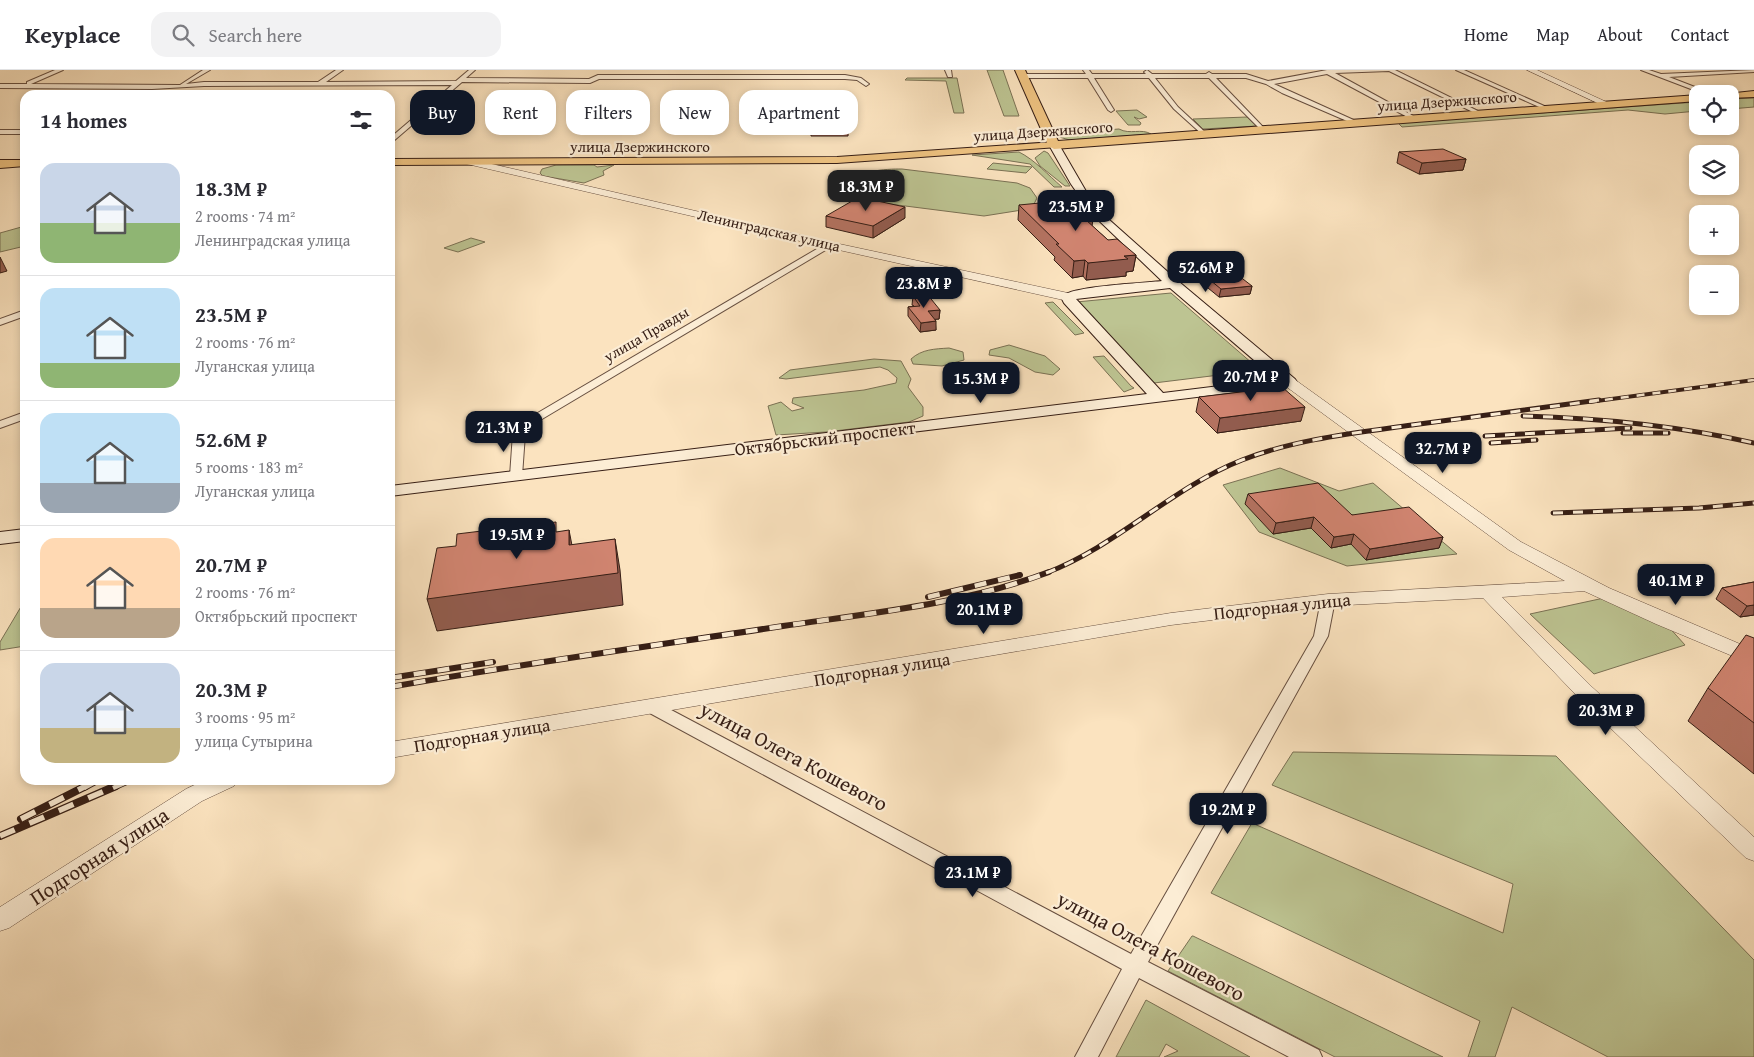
<!DOCTYPE html>
<meta charset="utf-8">
<style>
:root{--surface:#fff;--page:#f2f2f3;--text:#2b2b33;--muted:#7c7c81;--line:#e1e1e2;--accent:#111827}
body{margin:0;font-family:"Gentium Book Plus",serif;background:var(--page);color:var(--text);height:100vh;display:flex;flex-direction:column;font-size:19px;white-space:nowrap}
*{box-sizing:border-box;margin:0}
p{font-size:16px;color:var(--muted)}
.icon{flex:none;width:28px;height:28px;fill:none;stroke:currentColor;stroke-width:2;stroke-linecap:round;stroke-linejoin:round}
.map{position:relative;flex:1;overflow:hidden}
.drawer{position:absolute;left:20px;top:20px;width:375px;height:695px;display:flex;flex-direction:column;background:var(--surface);border-radius:15px;box-shadow:0 2px 8px #0003}
.drawer>*{flex:none}
.guide{position:absolute;left:410px;top:20px;width:475px;height:45px;display:flex;gap:10px}
.tools{position:absolute;left:1689px;top:15px;display:grid;gap:10px}
.tools a{display:grid;place-items:center;width:50px;height:50px;border-radius:10px;background:var(--surface);box-shadow:0 2px 8px #0003;font-size:25px}
.price{position:absolute;translate:-50% -42px;padding:0 11px;border-radius:10px;background:var(--accent);color:#fff;font-size:16px;line-height:32px;filter:drop-shadow(0 1px 2px #0008)}
.price::after{content:'';position:absolute;left:50%;top:30px;width:15px;height:11px;margin-left:-8px;background:inherit;clip-path:polygon(0 0,100% 0,50% 100%)}
.price.current{background:#222;color:#fff}
ul{padding:0;list-style:none}
li{display:flex;align-items:center;gap:15px;height:125px;padding:0 20px}
li+li{border-top:1px solid var(--line)}
li span{display:grid;place-items:center;flex:none;width:140px;height:100px;border-radius:15px;color:#555}
li>.icon{margin-inline-start:auto}
span .icon{width:60px;height:60px;fill:#fffc;stroke-width:1}
li b{font-size:21px}
h2{display:flex;justify-content:space-between;align-items:center;height:60px;padding:0 20px;font-size:21px}
.chip{padding:0 18px;border-radius:15px;background:var(--surface);box-shadow:0 2px 8px #0003;font-size:18px;line-height:45px}
.chip.current{background:var(--accent);color:#fff}
header{display:flex;align-items:center;gap:30px;box-sizing:border-box;height:70px;padding:0 25px;background:var(--surface);border-bottom:1px solid var(--line)}
header strong{font-size:24px}
nav{display:flex;gap:28px;margin-inline-start:auto;font-size:18px}
.search{width:350px;height:45px;background:var(--page);display:flex;align-items:center;gap:12px;box-sizing:border-box;padding:0 18px;border-radius:15px;color:var(--muted);font-size:19px}
.map>svg:first-child{display:block}
.green{fill:#bdc492;stroke:#7a7154}
.lines{fill:none;stroke-linecap:round;stroke-linejoin:round}
.minor-casing{stroke:#674f40;stroke-width:2}
.tertiary-casing{stroke:#674f40;stroke-width:1}
.secondary-casing{stroke:#361e15;stroke-width:2}
.primary-casing{stroke:#361e15;stroke-width:2}
.trunk-casing{stroke:#361e15;stroke-width:2}
.minor{fill:#fcedd5;fill-rule:evenodd}
.tertiary{fill:#fcedd5;fill-rule:evenodd}
.secondary{fill:#fcedd5;fill-rule:evenodd}
.primary{fill:#eec280;fill-rule:evenodd}
.trunk{fill:#eec280;fill-rule:evenodd}
.rail-far3-casing{stroke:#361e15;stroke-width:4}
.rail-far2-casing{stroke:#361e15;stroke-width:5}
.rail-far1-casing{stroke:#361e15;stroke-width:6}
.rail-casing{stroke:#361e15;stroke-width:8}
.rail-far3{stroke:#fcedd5;stroke-width:2.5;stroke-dasharray:8;stroke-linecap:butt}
.rail-far2{stroke:#fcedd5;stroke-width:3;stroke-dasharray:10;stroke-linecap:butt}
.rail-far1{stroke:#fcedd5;stroke-width:4.5;stroke-dasharray:12;stroke-linecap:butt}
.rail{stroke:#fcedd5;stroke-width:5.5;stroke-dasharray:16;stroke-linecap:butt}
.wall{fill:#b37260;stroke:#361e15}
.shaded-wall{fill:#925c4e;stroke:#361e15}
.building{fill:#d08470;stroke:#361e15}
.labels{text-anchor:middle;dominant-baseline:central;stroke-width:4.5;stroke-linejoin:round;paint-order:stroke}
.far-street-label{font-size:15px;fill:#361e15;stroke:#fcedd5}
.street-label{font-size:18px;fill:#361e15;stroke:#fcedd5}
.near-street-label{font-size:21px;fill:#361e15;stroke:#fcedd5}
</style>
<header>
<strong>Keyplace</strong>
<div class="search"><svg class="icon" aria-label="search" viewBox="0 0 24 24"><circle cx="10" cy="10" r="6"/><path d="M15 15l6 6"/></svg>Search here</div>
<nav><a>Home</a><a>Map</a><a>About</a><a>Contact</a></nav>
</header>
<div class="map">
<svg width="1754" height="987" viewBox="0 0 1754 987">
<rect width="100%" height="100%" fill="#fbe3bf"/>
<filter id="stains"><feTurbulence type="fractalNoise" baseFrequency=".004" numOctaves="4"/><feColorMatrix values="0 0 0 0 .2 0 0 0 0 .09 0 0 0 0 .02 0 0 0 .5 -.17"/></filter>
<radialGradient id="worn" r=".72"><stop offset=".6" stop-color="#630" stop-opacity="0"/><stop offset="1" stop-color="#630" stop-opacity=".3"/></radialGradient>
<!-- green -->
<g class="green">
<path d="M987 0H1003L1019 46H1004Z"/>
<path d="M907 8H957L964 43H954L946 11 905 10Z"/>
<path d="M1754 28V37L1730 39V29Z"/>
<path d="M1697 32V41L1665 44 1628 40 1402 57 1398 53Z"/>
<path d="M1137 40 1147 47 1139 49 1134 47 1141 53 1140 55H1128L1116 41Z"/>
<path d="M1247 47 1257 56 1203 59 1193 49Z"/>
<path d="M1119 59C1130 65 1141 58 1151 64L1070 70 1059 67 1056 60 1076 62Z"/>
<path d="M1044 81 1048 83 1070 116H1065L1040 96 1035 88Z"/>
<path d="M1019 82C1035 90 1048 105 1062 117H1054L1030 94 972 85Z"/>
<path d="M993 93 1032 97 1026 103 987 99Z"/>
<path d="M556 95H594L597 97 614 95 603 101 604 105 584 113 543 106 540 103 542 99Z"/>
<path d="M902 99 1017 113 1030 118 1037 128 1034 134 1022 140 984 146 866 131C857 129 850 126 847 117 855 100 886 99 902 99Z"/>
<path d="M25 156V176L0 182V163Z"/>
<path d="M471 168 485 172 458 182 444 178Z"/>
<path d="M1171 223 1260 300 1154 313 1076 232Z"/>
<path d="M1053 232 1084 263 1075 265 1045 233Z"/>
<path d="M1009 275 1045 286 1060 299 1053 305 1035 302 1009 288 989 285 990 280Z"/>
<path d="M949 278 963 282 964 290 942 296 913 294 911 289C922 279 935 279 949 278Z"/>
<path d="M1104 286 1131 316 1134 318 1124 322 1093 287Z"/>
<path d="M874 289 901 291 911 309 908 317 923 337V346L909 352 826 362 776 365 768 336 781 332 792 341 804 338 792 333 793 328 864 320 896 313 897 308 888 300 880 297 786 309 779 308 790 300Z"/>
<path d="M1280 398 1339 421 1373 413 1457 484 1347 496 1259 462 1223 415Z"/>
<path d="M1604 528 1667 555 1685 575 1594 604 1530 544Z"/>
<path d="M25 530V576L0 580V572Z"/>
<path d="M1293 682 1556 686 1754 890V987H1608L1512 937 1495 987H1468L1480 951 1211 823 1252 753 1503 863 1513 814 1272 715Z"/>
<path d="M1192 866H1193L1443 987H1335L1168 901Z"/>
<path d="M1146 930 1250 987H1164L1178 981 1166 974 1159 987H1116Z"/>
</g>
<g class="lines">
<defs>
<g id="minor">
<path d="M55 0H63L31 14 180 15 203 0H210L186 14 204 12H318L336 0H343L326 12 456 11 469 0H475L466 8 589 9 598 5H845L861 8 869 14 866 16 857 10 845 9H599L590 13 462 12 390 74V68L452 15 204 16 152 19 0 18V14H27V12Z"/>
<path d="M945 0H951L952 7H948Z"/>
<path d="M1083 0H1089L1092 4H1146L1144 2 1147 0 1152 4H1206L1209 2 1212 4H1246L1268 11 1327 0H1395L1484 44 1479 45 1389 1 1335 3 1417 48V50H1413L1327 4 1274 14 1358 52V54H1354L1282 23 1266 14 1246 8H1216L1264 58 1265 59 1262 61 1209 8H1155L1178 37 1206 63 1207 64 1204 66 1174 39 1149 8H1094L1114 40 1111 42 1108 40 1088 8H1023L1020 6 1023 4H1086Z"/>
<path d="M1456 0H1464L1551 39 1546 40Z"/>
<path d="M1641 0H1649L1661 4 1754 0V2L1669 7 1713 24H1704Z"/>
<rect x="0" y="60" width="25" height="4"/>
<path d="M827 173 834 175 532 355 525 364 522 406 516 410 512 409 510 406 513 363 524 351Z"/>
<path d="M25 240V246L0 255V249Z"/>
<path d="M25 342V349L0 358V351Z"/>
<path d="M1328 525 1333 527 1335 530 1328 566 1148 892 1319 980 1322 987H1289L1139 908 1098 987H1075L1122 899 646 641 644 637 646 633 652 631 658 633 1131 884 1314 566 1321 530 1323 527Z"/>
</g>
<g id="tertiary">
<path d="M1527 0H1537L1613 35 1606 37Z"/>
<path d="M470 89 830 172 1068 223 1074 227 1068 231 830 178 467 94 465 92Z"/>
<path d="M1289 308 1294 309 1521 472 1609 518 1754 580V595L1656 554 1584 521 1502 527 1592 617 1754 767V791L1746 788 1578 627 1483 528 1328 536 1171 555 390 688V672L1171 543 1328 524 1565 511 1509 480 1284 315 1282 312 1284 309Z"/>
<path d="M205 710H237L234 716 202 731 9 858 0 861V837L186 719Z"/>
</g>
<g id="secondary">
<path d="M1054 72 1058 73 1087 123 1106 147 1178 211 1295 309 1297 312 1295 315 390 426V416L1147 324 1064 233 1061 227C1070 216 1144 213 1162 211L1091 143 1071 114 1049 75ZM1170 218 1276 309 1163 323 1076 229Z"/>
<path d="M25 459V471L0 474V462Z"/>
</g>
<g id="primary">
<path d="M1054 72 1060 75 1058 77 837 93 390 95V89L837 87Z"/>
<path d="M0 90H25V96L0 98Z"/>
</g>
<g id="trunk">
<path d="M1015 0H1025L1058 71 1698 25V31L1054 79 1048 75Z"/>
<path d="M1754 21V27L1730 28V24H1726Z"/>
</g>
</defs>
<!-- minor casing -->
<use href="#minor" class="minor-casing"/>
<!-- tertiary casing -->
<use href="#tertiary" class="tertiary-casing"/>
<!-- secondary casing -->
<use href="#secondary" class="secondary-casing"/>
<!-- primary casing -->
<use href="#primary" class="primary-casing"/>
<!-- trunk casing -->
<use href="#trunk" class="trunk-casing"/>
<!-- minor -->
<use href="#minor" class="minor"/>
<!-- tertiary -->
<use href="#tertiary" class="tertiary"/>
<!-- secondary -->
<use href="#secondary" class="secondary"/>
<!-- primary -->
<use href="#primary" class="primary"/>
<!-- trunk -->
<use href="#trunk" class="trunk"/>
<defs>
<path id="rail-far3" d="M1589 332 1754 310"/>
<g id="rail-far2">
<path d="M1523 346C1601 348 1678 356 1754 373"/>
<path d="M1623 363H1668"/>
<path d="M1485 366 1630 358"/>
<path d="M1491 373 1536 370"/>
<path d="M1553 443 1699 438 1754 433"/>
<path d="M1046 503C1117 476 1171 418 1242 390 1296 369 1355 363 1412 355 1474 347 1536 339 1599 330"/>
</g>
<g id="rail-far1">
<path d="M928 527 1020 505"/>
<path d="M390 608 493 592"/>
<path d="M390 617C520 594 652 576 783 556 872 543 964 534 1049 502"/>
<path d="M84 718 99 710"/>
<path d="M113 718 131 710"/>
</g>
<g id="rail">
<path d="M21 749 86 716"/>
<path d="M0 766 116 716"/>
</g>
</defs>
<!-- rail-far3 casing -->
<use href="#rail-far3" class="rail-far3-casing"/>
<!-- rail-far2 casing -->
<use href="#rail-far2" class="rail-far2-casing"/>
<!-- rail-far1 casing -->
<use href="#rail-far1" class="rail-far1-casing"/>
<!-- rail casing -->
<use href="#rail" class="rail-casing"/>
<!-- rail-far3 -->
<use href="#rail-far3" class="rail-far3"/>
<!-- rail-far2 -->
<use href="#rail-far2" class="rail-far2"/>
<!-- rail-far1 -->
<use href="#rail-far1" class="rail-far1"/>
<!-- rail -->
<use href="#rail" class="rail"/>
</g>
<!-- wall -->
<g class="wall">
<path d="M847 48H849L848 66H811V60Z"/>
<path d="M1399 82 1466 89 1463 100 1419 104 1397 93Z"/>
<path d="M1019 135 1092 156 1108 170 1136 185 1133 201 1126 202V206L1086 210 1083 206 1072 208 1054 190 1055 187 1018 150Z"/>
<path d="M826 146 905 148 873 168 826 157Z"/>
<path d="M1188 192 1252 216 1250 224 1219 227 1186 200Z"/>
<path d="M913 226 940 240 939 249H935L936 260 920 262 908 246V237L914 236 912 235Z"/>
<path d="M1199 327 1301 351 1217 363 1196 342Z"/>
<path d="M1248 424 1352 445 1443 467 1439 478 1366 490 1351 474 1331 478 1311 458 1273 464 1245 434Z"/>
<path d="M1754 512V545L1740 547 1716 529 1722 518Z"/>
<path d="M1754 568V704L1688 651 1708 618Z"/>
</g>
<!-- shaded-wall -->
<g class="shaded-wall">
<path d="M1466 89 1463 100 1419 104 1422 93Z"/>
<path d="M905 137V148L873 168V156Z"/>
<path d="M1093 149 1091 164 1086 150Z"/>
<path d="M1136 185 1133 201 1126 202V206L1086 210 1088 193 1124 186Z"/>
<path d="M0 187 7 201 0 203Z"/>
<path d="M1085 190 1083 206 1072 208 1074 191Z"/>
<path d="M1252 216 1250 224 1219 227 1221 219Z"/>
<path d="M940 240 939 249 928 250V241Z"/>
<path d="M936 251V260L920 262 921 253Z"/>
<path d="M1305 337 1301 351 1217 363 1220 348Z"/>
<path d="M1314 447 1311 458 1273 464 1276 453Z"/>
<path d="M569 460 575 491 569 475Z"/>
<path d="M1354 464 1351 474 1331 478 1334 467Z"/>
<path d="M1443 467 1439 478 1366 490 1370 479Z"/>
<path d="M615 469 620 500 623 535 437 561 427 529Z"/>
<path d="M1754 535V545L1740 547 1747 536Z"/>
</g>
<!-- building -->
<g class="building">
<path d="M814 41H847L846 48H849L848 60H811Z"/>
<path d="M1443 79 1466 89 1422 93 1399 82Z"/>
<path d="M859 127 905 137 873 156 826 146Z"/>
<path d="M1071 130 1093 149 1086 150 1108 170 1117 169 1136 185 1124 186 1128 189 1088 193 1085 190 1074 191 1056 174H1059L1019 135Z"/>
<path d="M1217 189 1252 216 1221 219 1188 192Z"/>
<path d="M927 224 940 240 928 241 936 251 921 253 908 237 920 236 913 226Z"/>
<path d="M1282 317 1305 337 1220 348 1199 327Z"/>
<path d="M1318 413 1352 445 1409 437 1443 467 1370 479 1354 464 1334 467 1314 447 1276 453 1248 424Z"/>
<path d="M556 452V462L569 460V475L615 469 618 503 427 529 437 478 456 476 457 464Z"/>
<path d="M1754 512V535L1747 536 1722 518Z"/>
<path d="M1746 565 1754 568V653L1708 618Z"/>
</g>
<g class="labels">
<!-- far-street labels -->
<g class="far-street-label">
<text transform="translate(1447 31) rotate(-4)">улица Дзержинского</text>
<text transform="translate(1043 61) rotate(-4)">улица Дзержинского</text>
<text x="640" y="76">улица Дзержинского</text>
<text transform="translate(769 160) rotate(13)">Ленинградская улица</text>
<text transform="translate(646 264) rotate(-30)">улица Правды</text>
</g>
<!-- street labels -->
<g class="street-label">
<text transform="translate(825 368) rotate(-7)">Октябрьский проспект</text>
<text transform="translate(1282 536) rotate(-6)">Подгорная улица</text>
<text transform="translate(882 599) rotate(-9)">Подгорная улица</text>
<text transform="translate(482 665) rotate(-9)">Подгорная улица</text>
</g>
<!-- near-street labels -->
<g class="near-street-label">
<text transform="translate(794 686) rotate(28)">улица Олега Кошевого</text>
<text transform="translate(99 786) rotate(-33)">Подгорная улица</text>
<text transform="translate(1151 876) rotate(28)">улица Олега Кошевого</text>
</g>
</g>
<rect width="100%" height="100%" filter="url(#stains)"/>
<rect width="100%" height="100%" fill="url(#worn)"/>
</svg>
<div class="tools">
<a><svg class="icon" aria-label="locate" viewBox="0 0 24 24"><circle cx="12" cy="12" r="6"/><path d="M12 2v4M12 18v4M2 12h4M18 12h4"/></svg></a>
<a><svg class="icon" aria-label="layers" viewBox="0 0 24 24"><path d="M12 4l9 5-9 5-9-5zM3 14l9 5 9-5"/></svg></a>
<a>+</a>
<a>−</a>
</div>
<b class="price current" style="left:866px;top:142px">18.3M ₽</b>
<b class="price" style="left:1076px;top:162px">23.5M ₽</b>
<b class="price" style="left:1206px;top:223px">52.6M ₽</b>
<b class="price" style="left:924px;top:239px">23.8M ₽</b>
<b class="price" style="left:1251px;top:332px">20.7M ₽</b>
<b class="price" style="left:981px;top:334px">15.3M ₽</b>
<b class="price" style="left:504px;top:383px">21.3M ₽</b>
<b class="price" style="left:1443px;top:404px">32.7M ₽</b>
<b class="price" style="left:517px;top:490px">19.5M ₽</b>
<b class="price" style="left:1676px;top:536px">40.1M ₽</b>
<b class="price" style="left:984px;top:565px">20.1M ₽</b>
<b class="price" style="left:1606px;top:666px">20.3M ₽</b>
<b class="price" style="left:1228px;top:765px">19.2M ₽</b>
<b class="price" style="left:973px;top:828px">23.1M ₽</b>
<div class="guide">
<a class="chip current">Buy</a>
<a class="chip">Rent</a>
<a class="chip">Filters</a>
<a class="chip">New</a>
<a class="chip">Apartment</a>
</div>
<section class="drawer">
<h2>14 homes<svg class="icon" aria-label="filters" viewBox="0 0 24 24"><path d="M4 7h16M4 17h16"/><circle cx="9" cy="7" r="2"/><circle cx="15" cy="17" r="2"/></svg></h2>
<ul>
<li><span style="background:linear-gradient(#c9d6e8 60%,#8fb573 0)"><svg class="icon" aria-label="home" viewBox="0 0 24 24"><path d="M3 11l9-7 9 7M6 9v11h12V9"/></svg></span><div><b>18.3M ₽</b><p>2 rooms · 74 m²</p><p>Ленинградская улица</p></div></li>
<li><span style="background:linear-gradient(#bfe0f5 75%,#8fb573 0)"><svg class="icon" aria-label="home" viewBox="0 0 24 24"><path d="M3 11l9-7 9 7M6 9v11h12V9"/></svg></span><div><b>23.5M ₽</b><p>2 rooms · 76 m²</p><p>Луганская улица</p></div></li>
<li><span style="background:linear-gradient(#bfe0f5 70%,#9aa5b1 0)"><svg class="icon" aria-label="home" viewBox="0 0 24 24"><path d="M3 11l9-7 9 7M6 9v11h12V9"/></svg></span><div><b>52.6M ₽</b><p>5 rooms · 183 m²</p><p>Луганская улица</p></div></li>
<li><span style="background:linear-gradient(#ffd9b3 70%,#b9a48a 0)"><svg class="icon" aria-label="home" viewBox="0 0 24 24"><path d="M3 11l9-7 9 7M6 9v11h12V9"/></svg></span><div><b>20.7M ₽</b><p>2 rooms · 76 m²</p><p>Октябрьский проспект</p></div></li>
<li><span style="background:linear-gradient(#c9d6e8 65%,#c2b280 0)"><svg class="icon" aria-label="home" viewBox="0 0 24 24"><path d="M3 11l9-7 9 7M6 9v11h12V9"/></svg></span><div><b>20.3M ₽</b><p>3 rooms · 95 m²</p><p>улица Сутырина</p></div></li>
</ul>
</section>
</div>
